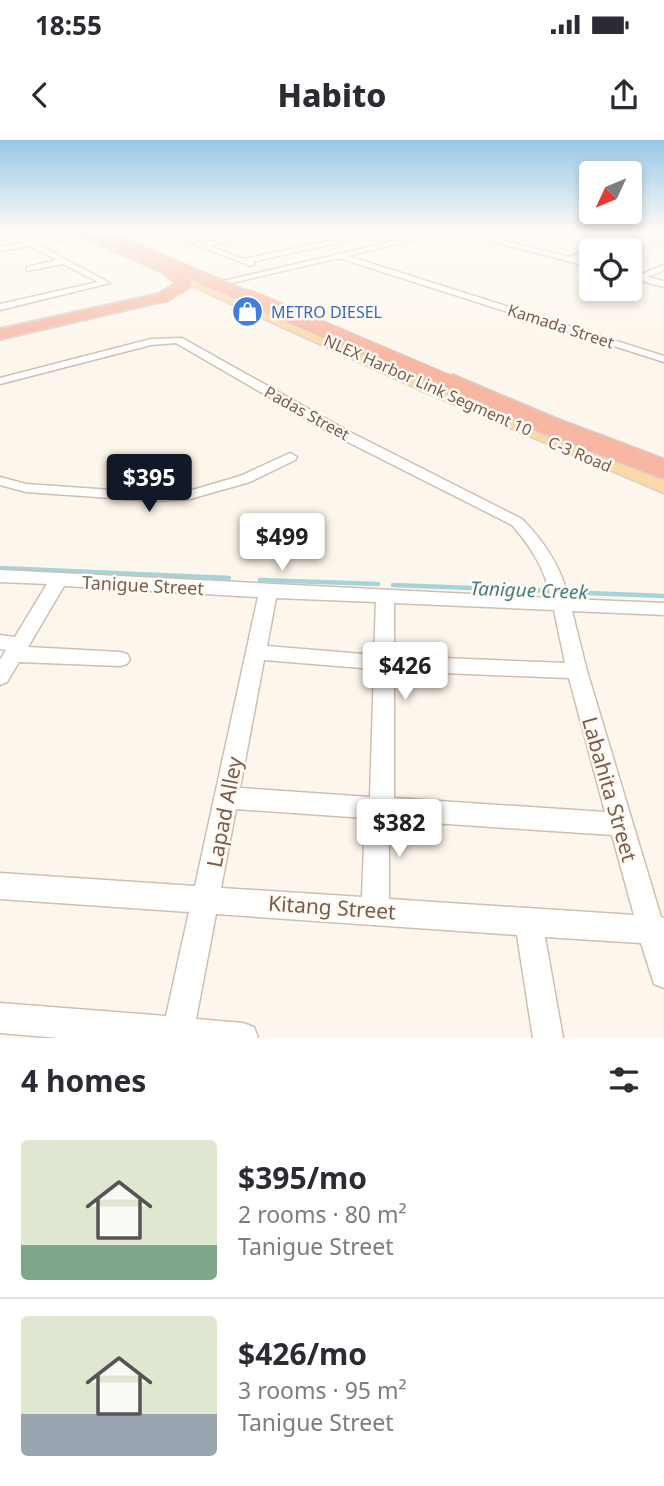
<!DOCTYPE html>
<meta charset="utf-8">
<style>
:root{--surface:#fff;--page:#f2f2f3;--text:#2b2b33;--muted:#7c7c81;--line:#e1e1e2;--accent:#111827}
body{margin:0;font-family:"Noto Sans",sans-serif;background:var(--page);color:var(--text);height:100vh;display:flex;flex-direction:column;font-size:26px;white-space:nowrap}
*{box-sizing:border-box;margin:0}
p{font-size:23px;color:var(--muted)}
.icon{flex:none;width:38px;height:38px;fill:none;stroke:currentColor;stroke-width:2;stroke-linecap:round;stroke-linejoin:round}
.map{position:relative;height:898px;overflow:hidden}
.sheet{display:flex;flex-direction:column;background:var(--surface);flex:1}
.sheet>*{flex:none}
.needle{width:46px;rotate:226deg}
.controls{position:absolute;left:579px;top:21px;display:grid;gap:14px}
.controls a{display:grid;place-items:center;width:63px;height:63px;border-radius:7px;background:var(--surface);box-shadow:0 4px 10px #0003;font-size:35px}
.price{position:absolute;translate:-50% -60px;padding:0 16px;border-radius:7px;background:#fff;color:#222;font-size:23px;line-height:46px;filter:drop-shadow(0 2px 4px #0008)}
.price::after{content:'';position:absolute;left:50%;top:42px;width:21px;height:16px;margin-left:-10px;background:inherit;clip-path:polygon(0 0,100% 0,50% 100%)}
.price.on{background:var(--accent);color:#fff}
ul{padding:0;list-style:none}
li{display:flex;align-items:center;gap:21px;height:175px;padding:0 21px}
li+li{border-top:2px solid var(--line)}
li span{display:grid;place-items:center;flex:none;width:196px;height:140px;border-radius:7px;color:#555}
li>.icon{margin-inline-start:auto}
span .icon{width:84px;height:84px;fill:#fffc;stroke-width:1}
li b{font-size:30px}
h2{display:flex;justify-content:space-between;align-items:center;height:84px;padding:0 21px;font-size:30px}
.status{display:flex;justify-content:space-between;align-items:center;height:49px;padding:0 35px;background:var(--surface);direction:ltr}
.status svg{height:19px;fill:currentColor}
header{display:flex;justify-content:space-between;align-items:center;height:91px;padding:0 21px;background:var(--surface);font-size:32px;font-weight:800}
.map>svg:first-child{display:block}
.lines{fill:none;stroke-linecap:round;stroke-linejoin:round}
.stream-far1{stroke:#a5d3da;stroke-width:2}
.stream{stroke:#a5d3da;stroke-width:4.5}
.minor-casing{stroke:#d1beb0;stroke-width:3}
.major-casing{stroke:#dad1cd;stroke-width:3}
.highway-casing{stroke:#dad1cd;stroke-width:4}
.minor{fill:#fff;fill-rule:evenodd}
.major{fill:#fbd9a5;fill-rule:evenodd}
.highway{fill:#f7b7a3;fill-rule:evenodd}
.highway-bridge-far2-casing{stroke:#dad1cd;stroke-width:14;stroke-linecap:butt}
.highway-bridge-far1-casing{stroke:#dad1cd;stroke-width:17;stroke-linecap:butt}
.highway-bridge-casing{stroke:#dad1cd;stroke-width:22;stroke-linecap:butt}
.highway-bridge-far2{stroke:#f7b7a3;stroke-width:12}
.highway-bridge-far1{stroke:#f7b7a3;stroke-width:15}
.highway-bridge{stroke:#f7b7a3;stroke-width:19}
.labels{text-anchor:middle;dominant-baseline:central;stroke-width:5;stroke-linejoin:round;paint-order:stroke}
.far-shop-label{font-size:16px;fill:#366cbe;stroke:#fffaf3;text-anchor:start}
.far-street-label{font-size:16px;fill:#7a5c4d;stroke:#fffaf3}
.street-label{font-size:18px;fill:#7a5c4d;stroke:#fffaf3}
.water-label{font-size:19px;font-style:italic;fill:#437c86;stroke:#fffaf3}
.near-street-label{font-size:21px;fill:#7a5c4d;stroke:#fffaf3}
</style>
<div class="status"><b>18:55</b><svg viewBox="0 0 49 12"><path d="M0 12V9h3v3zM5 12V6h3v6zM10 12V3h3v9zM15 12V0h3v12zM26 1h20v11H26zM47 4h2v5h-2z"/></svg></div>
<header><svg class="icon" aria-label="back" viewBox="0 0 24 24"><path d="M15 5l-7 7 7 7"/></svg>Habito<svg class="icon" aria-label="share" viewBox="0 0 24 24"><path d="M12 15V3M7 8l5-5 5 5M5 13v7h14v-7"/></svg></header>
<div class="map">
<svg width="664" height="898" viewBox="0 0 664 898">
<rect width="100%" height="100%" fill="#fdf6ec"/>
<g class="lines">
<!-- stream-far1 -->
<path class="stream-far1" d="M453 92 592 128"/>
<!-- stream -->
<g class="stream">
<path d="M0 428 229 438"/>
<path d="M260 440 378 444"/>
<path d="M393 445 553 451"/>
<path d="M562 452 664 456"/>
</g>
<defs>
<g id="minor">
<path d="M5 92H13L31 101 83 92V96L37 104 110 143 0 170V164L98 142 63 124 27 131V127L57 120 29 106 0 111V107L23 103Z"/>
<path d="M162 92H171L201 103 266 92 209 106 244 119 373 92H385L252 122 255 124 251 126Z"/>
<path d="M433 92H444L348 116 664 216V222L339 118 219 146 215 143Z"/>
<path d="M456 92H467L570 117 628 92 664 99V103L632 95 599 110H592V113L578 119 592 122V127Z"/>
<path d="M664 125V130L648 137 664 141V147L630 138V133L639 135Z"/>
<path d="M182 198 348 291 522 379C545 402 561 427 569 459L664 463V475L572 471 587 531 661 777 664 778V848L654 844 641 803 545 797 563 898H533L517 795 216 774 196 879 243 883 254 887 258 898H59L0 893V863L166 876 189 772 0 759V733L195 746 258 457 64 446 28 507 120 512 127 514 130 519 127 524 120 526 19 522 7 542 0 545V520L6 510 0 509V495L15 497 47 444 0 442V430L551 458C545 429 531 407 512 385L338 297 176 203 151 205 0 244V238L151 199ZM276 458 376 462 374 515 267 506ZM394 463 554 470 565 523 394 516ZM264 520 374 529 370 657 240 648ZM394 531 569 538 605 672 394 658ZM236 669 365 678 362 757 221 748ZM389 680 612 695 634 775 389 759Z"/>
<path d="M290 313 297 317 295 320 250 342 190 359 154 361 26 352 0 345V337L26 344 154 353 189 351 240 336Z"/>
</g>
<path id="major" d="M159 127H167L430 244 664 340V353L420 250 159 131Z"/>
<g id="highway">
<path d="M73 92H86L174 130 164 133Z"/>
<path d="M163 153 170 157 168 160 0 199V189Z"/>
</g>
</defs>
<!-- minor casing -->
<use href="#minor" class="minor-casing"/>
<!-- major casing -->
<use href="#major" class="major-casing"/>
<!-- highway casing -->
<use href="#highway" class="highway-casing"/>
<!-- minor -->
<use href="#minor" class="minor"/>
<!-- major -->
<use href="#major" class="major"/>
<!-- highway -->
<use href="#highway" class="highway"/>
<defs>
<g id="highway-bridge-far2">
<path d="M95 92 252 159"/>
<path d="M163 157 185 144 168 130"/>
</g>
<path id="highway-bridge-far1" d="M248 157 452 244"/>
<path id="highway-bridge" d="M448 243 550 286 664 329"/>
</defs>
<!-- highway-bridge-far2 casing -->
<use href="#highway-bridge-far2" class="highway-bridge-far2-casing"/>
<!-- highway-bridge-far1 casing -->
<use href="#highway-bridge-far1" class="highway-bridge-far1-casing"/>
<!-- highway-bridge casing -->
<use href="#highway-bridge" class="highway-bridge-casing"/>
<!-- highway-bridge-far2 -->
<use href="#highway-bridge-far2" class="highway-bridge-far2"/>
<!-- highway-bridge-far1 -->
<use href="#highway-bridge-far1" class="highway-bridge-far1"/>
<!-- highway-bridge -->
<use href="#highway-bridge" class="highway-bridge"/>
</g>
<!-- sky -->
<linearGradient id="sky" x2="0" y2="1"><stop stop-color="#97c7e8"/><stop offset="0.42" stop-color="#fefbf6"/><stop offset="1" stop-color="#fefbf6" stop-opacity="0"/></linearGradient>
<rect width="664" height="217" fill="url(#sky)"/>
<!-- icons -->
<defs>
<symbol id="shop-disc" viewBox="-11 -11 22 22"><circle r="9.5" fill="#3f7fe0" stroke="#fffaf3"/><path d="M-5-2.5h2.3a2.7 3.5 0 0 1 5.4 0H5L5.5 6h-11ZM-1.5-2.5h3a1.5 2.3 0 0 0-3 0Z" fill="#fff"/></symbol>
</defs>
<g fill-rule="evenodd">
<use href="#shop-disc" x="230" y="154" width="35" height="35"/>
</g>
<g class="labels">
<!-- far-shop labels -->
<g class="far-shop-label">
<text x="271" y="172">METRO DIESEL</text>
</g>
<!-- far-street labels -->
<g class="far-street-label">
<text transform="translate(561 186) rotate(18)">Kamada Street</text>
<text transform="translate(428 245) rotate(24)">NLEX Harbor Link Segment 10</text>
<text transform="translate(307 273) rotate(29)">Padas Street</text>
<text transform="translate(580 314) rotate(23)">C-3 Road</text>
</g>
<!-- street labels -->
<g class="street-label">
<text transform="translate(143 445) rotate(3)">Tanigue Street</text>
</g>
<!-- water labels -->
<g class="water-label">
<text transform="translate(529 450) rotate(2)">Tanigue Creek</text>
</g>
<!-- near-street labels -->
<g class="near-street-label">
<text transform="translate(610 649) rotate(74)">Labahita Street</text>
<text transform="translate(224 672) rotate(-79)">Lapad Alley</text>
<text transform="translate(332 767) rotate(4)">Kitang Street</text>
</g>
</g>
</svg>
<div class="controls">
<a><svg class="needle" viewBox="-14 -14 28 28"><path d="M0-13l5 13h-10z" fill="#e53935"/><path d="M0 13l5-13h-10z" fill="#7c7c81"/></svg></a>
<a><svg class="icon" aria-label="locate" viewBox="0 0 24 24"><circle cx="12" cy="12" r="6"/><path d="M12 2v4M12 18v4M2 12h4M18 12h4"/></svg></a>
</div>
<b class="price on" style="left:149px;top:374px">$395</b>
<b class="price" style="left:282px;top:433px">$499</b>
<b class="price" style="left:405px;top:562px">$426</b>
<b class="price" style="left:399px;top:719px">$382</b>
</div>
<section class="sheet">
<h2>4 homes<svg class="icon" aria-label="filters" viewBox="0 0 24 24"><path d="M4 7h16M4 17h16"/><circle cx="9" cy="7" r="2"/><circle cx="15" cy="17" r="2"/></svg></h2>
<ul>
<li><span style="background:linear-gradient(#dfe7d0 75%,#7fa58c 0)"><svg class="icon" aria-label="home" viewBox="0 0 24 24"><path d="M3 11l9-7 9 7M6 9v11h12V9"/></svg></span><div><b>$395/mo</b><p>2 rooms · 80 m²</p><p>Tanigue Street</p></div></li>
<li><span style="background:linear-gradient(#dfe7d0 70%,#9aa5b1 0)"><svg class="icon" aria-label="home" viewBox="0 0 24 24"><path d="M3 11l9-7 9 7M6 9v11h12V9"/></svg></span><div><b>$426/mo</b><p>3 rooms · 95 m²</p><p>Tanigue Street</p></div></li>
</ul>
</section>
